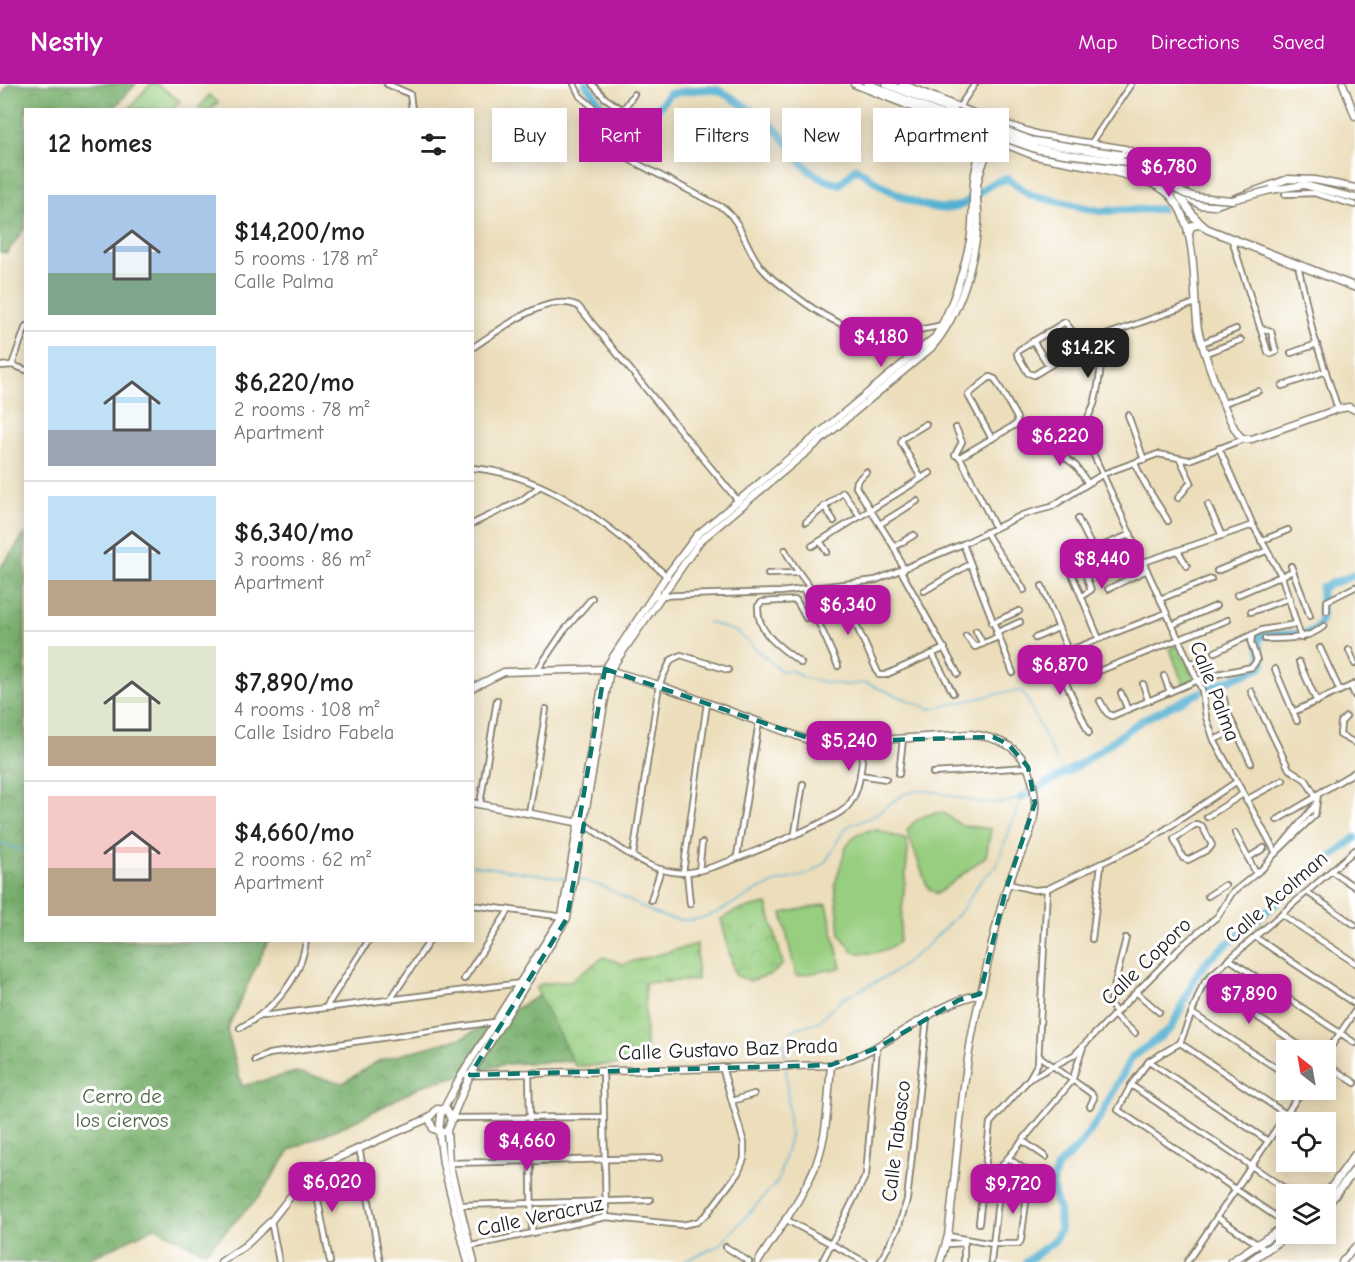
<!DOCTYPE html>
<meta charset="utf-8">
<style>
:root{--surface:#fff;--page:#f6f6f6;--text:#202124;--muted:#757577;--line:#e0e0e0;--accent:#b5179e}
body{margin:0;font-family:"Comic Neue",sans-serif;background:var(--page);color:var(--text);height:100vh;display:flex;flex-direction:column;font-size:22px;white-space:nowrap}
*{box-sizing:border-box;margin:0}
p{font-size:20px;color:var(--muted)}
.icon{flex:none;width:33px;height:33px;fill:none;stroke:currentColor;stroke-width:2;stroke-linecap:round;stroke-linejoin:round}
.map{position:relative;flex:1;overflow:hidden}
.details{position:absolute;left:24px;top:24px;width:450px;height:834px;display:flex;flex-direction:column;background:var(--surface);border-radius:0px;box-shadow:0 3px 15px #0003}
.details>*{flex:none}
.hud{position:absolute;left:492px;top:24px;width:570px;height:54px;display:flex;gap:12px}
.needle{width:39px;rotate:329deg}
.buttons{position:absolute;left:1276px;top:956px;display:grid;gap:12px}
.buttons a{display:grid;place-items:center;width:60px;height:60px;border-radius:0px;background:var(--surface);box-shadow:0 3px 15px #0003;font-size:30px}
.price{position:absolute;translate:-50% -51px;padding:0 14px;border-radius:12px;background:var(--accent);color:#fff;font-size:20px;line-height:39px;filter:drop-shadow(0 2px 3px #0008)}
.price::after{content:'';position:absolute;left:50%;top:36px;width:18px;height:14px;margin-left:-9px;background:inherit;clip-path:polygon(0 0,100% 0,50% 100%)}
.price.active{background:#222;color:#fff}
ul{padding:0;list-style:none}
li{display:flex;align-items:center;gap:18px;height:150px;padding:0 24px}
li+li{border-top:2px solid var(--line)}
li span{display:grid;place-items:center;flex:none;width:168px;height:120px;border-radius:0px;color:#555}
li>.icon{margin-inline-start:auto}
span .icon{width:72px;height:72px;fill:#fffc;stroke-width:1}
li b{font-size:26px}
h2{display:flex;justify-content:space-between;align-items:center;height:72px;padding:0 24px;font-size:26px}
.pill{padding:0 21px;border-radius:0px;background:var(--surface);box-shadow:0 3px 15px #0003;font-size:21px;line-height:54px}
.pill.active{background:var(--accent);color:#fff}
header{display:flex;align-items:center;gap:36px;box-sizing:border-box;height:84px;padding:0 30px;background:var(--accent);color:#fff}
header strong{font-size:28px}
nav{display:flex;gap:33px;margin-inline-start:auto;font-size:21px}
.map>svg:first-child{display:block}
.grass{fill:#98ce80;stroke:#5a754e;stroke-width:1.5}
.forest{fill:url(#forest-crowns);stroke:#4b6645;stroke-width:1.5}
.park{fill:url(#park-crowns);stroke:#5a754e;stroke-width:1.5}
.garden{fill:url(#garden-dots);stroke:#5a754e;stroke-width:1.5}
.lines{fill:none;stroke-linecap:round;stroke-linejoin:round}
.stream{stroke:#54b1d2;stroke-width:1.5}
.river{stroke:#54b1d2;stroke-width:8}
.street-casing{stroke:#847d6c;stroke-width:8}
.secondary-casing{stroke:#847d6c;stroke-width:9}
.primary-casing{stroke:#847d6c;stroke-width:10}
.street{stroke:#fff;stroke-width:4.5}
.secondary{stroke:#fff;stroke-width:6}
.primary{stroke:#fff;stroke-width:7}
.secondary-bridge-casing{stroke:#847d6c;stroke-width:9;stroke-linecap:butt}
.primary-bridge-casing{stroke:#847d6c;stroke-width:10;stroke-linecap:butt}
.secondary-bridge{stroke:#fff;stroke-width:6}
.primary-bridge{stroke:#fff;stroke-width:7}
.marked{fill:none;stroke:#0f766e;stroke-width:4.5;stroke-dasharray:12 8;stroke-linejoin:round}
.labels{text-anchor:middle;dominant-baseline:central;stroke-width:6;stroke-linejoin:round;paint-order:stroke}
.street-label{font-size:21px;fill:#1c1c1c;stroke:#fff}
.park-label{font-size:21px;fill:#4e6344;stroke:#fff}
</style>
<header>
<strong>Nestly</strong>
<nav><a>Map</a><a>Directions</a><a>Saved</a></nav>
</header>
<div class="map">
<svg width="1355" height="1178" viewBox="0 0 1355 1178">
<defs>
<pattern id="forest-crowns" width="20" height="18" patternUnits="userSpaceOnUse" patternTransform="scale(1.5)"><rect width="20" height="18" fill="#7ab16e"/><path d="M2 6a3 3 0 1 1 6 0M12 15a3 3 0 1 1 6 0" fill="none" stroke="#638f5a"/></pattern>
<pattern id="park-crowns" width="20" height="18" patternUnits="userSpaceOnUse" patternTransform="scale(1.5)"><rect width="20" height="18" fill="#98ce80"/><path d="M2 6a3 3 0 1 1 6 0M12 15a3 3 0 1 1 6 0" fill="none" stroke="#82b06e"/></pattern>
<pattern id="garden-dots" width="8" height="8" patternUnits="userSpaceOnUse" patternTransform="scale(1.5)"><rect width="8" height="8" fill="#98ce80"/><path d="M2 2h.1M6 6h.1" fill="none" stroke="#82b06e" stroke-width="1.8" stroke-linecap="round"/></pattern>
</defs>
<rect width="100%" height="100%" fill="#fff"/>
<filter id="ink" filterUnits="userSpaceOnUse"><feTurbulence type="fractalNoise" baseFrequency=".0167" numOctaves="2"/><feDisplacementMap in="SourceGraphic" scale="12" xChannelSelector="R" yChannelSelector="G"/><feConvolveMatrix kernelMatrix="1 2 1 2 8 2 1 2 1" color-interpolation-filters="sRGB"/></filter>
<filter id="wash" filterUnits="userSpaceOnUse"><feTurbulence type="fractalNoise" baseFrequency=".008" numOctaves="4" result="noise"/><feDisplacementMap in="SourceGraphic" scale="24" xChannelSelector="R" yChannelSelector="G"/><feGaussianBlur stdDeviation="1.35" result="paint"/><feColorMatrix in="noise" values="0 0 0 0 0 0 0 0 0 0 0 0 0 0 0 0 0 1.4 0 .05"/><feComposite in="paint" operator="in"/></filter>
<g filter="url(#wash)">
<rect width="100%" height="100%" fill="#ecdebb"/>
<!-- grass -->
<g class="grass">
<path d="M150 0H157L180 17 174 25H129Z"/>
<path d="M942 728 961 741 991 745 986 772 937 810 928 804 907 747C913 735 928 729 942 728Z"/>
<path d="M874 745 907 756 908 766 899 858C883 869 872 871 853 868L840 850 835 800 846 763 857 750Z"/>
<path d="M827 820 841 884 796 892 782 829Z"/>
</g>
<!-- forest -->
<g class="forest">
<path d="M8 0H136L115 23 118 25 26 26 25 144 7 169 0 168V15Z"/>
<path d="M25 450 26 856 268 857 227 946 242 1002 296 988 343 999 378 977 464 953 540 911 573 977 505 980 424 1001 353 1038 291 1065 258 1114 205 1168 155 1143 83 1178H0V484Z"/>
</g>
<!-- park -->
<g class="park">
<path d="M1179 561 1195 596 1183 600 1170 565Z"/>
<path d="M767 820 783 880 772 890 750 897 735 891 721 835 735 827Z"/>
<path d="M697 860V896L645 899 646 980 575 982 536 905 541 900 569 897 604 873 623 880Z"/>
</g>
<!-- garden -->
<path class="garden" d="M209 11 218 18 212 25H198Z"/>
<g class="lines">
<!-- stream -->
<g class="stream">
<path d="M708 538 737 548 781 587 791 586 804 594 825 598 847 601 866 599 930 625 1007 608 1021 607 1026 613 1057 678"/>
<path d="M1062 684 1065 687"/>
<path d="M0 759 17 765H26"/>
<path d="M472 781 564 794"/>
<path d="M578 796C618 800 645 837 688 836 715 836 749 807 775 799 791 793 808 794 821 782 833 772 836 755 846 744 854 737 862 738 871 733 883 727 892 716 905 710 936 696 977 732 1020 714"/>
<path d="M786 979 784 962 794 945 818 938 841 916 893 889 927 862 961 827 982 795 996 783 1021 714"/>
<path d="M683 1178 720 1161 778 1097 790 1052 786 984"/>
</g>
<!-- river -->
<g class="river">
<path d="M586 0C604 23 621 58 651 65L657 61 646 40 669 10C682 8 703 3 716 6 728 9 773 41 781 51 802 76 805 93 840 100L856 84C880 102 930 135 961 121 980 112 985 98 1008 95L1030 111 1099 127 1161 125"/>
<path d="M1303 550C1330 545 1319 523 1322 503L1355 491"/>
<path d="M1206 605 1260 584 1263 578 1258 558 1260 552 1295 550"/>
<path d="M1021 714 1079 681 1144 635 1199 609"/>
<path d="M1026 1178 1054 1157 1060 1146 1059 1127 1052 1103 1057 1083 1080 1061 1100 1033 1131 974 1171 945 1196 892 1209 875 1355 754"/>
</g>
</g>
</g>
<g filter="url(#ink)">
<g class="lines">
<defs>
<g id="street">
<path d="M387 0 410 10 412 26"/>
<path d="M574 0 580 12 594 24 613 67 725 125C743 141 746 165 761 183 770 195 785 204 797 213 849 253 880 255 943 241"/>
<path d="M592 0 605 14 623 26 634 10"/>
<path d="M959 23 975 0"/>
<path d="M1090 61 1131 0"/>
<path d="M1285 110 1314 109 1355 121"/>
<path d="M1232 156 1268 268 1271 270 1276 268 1271 247 1260 244"/>
<path d="M1298 181 1313 249 1338 325"/>
<path d="M1047 248 1063 273"/>
<path d="M1111 251C1099 271 1101 298 1094 320 1090 330 1083 341 1085 352L1202 606 1206 633 1214 656 1276 769"/>
<path d="M1033 257 1049 282"/>
<path d="M1202 259 1236 245"/>
<path d="M1083 261 1065 238 1019 266 1017 270 1028 289 1034 291 1089 257 1195 219"/>
<path d="M472 264C499 247 547 207 578 222L739 418"/>
<path d="M1206 269 1241 256"/>
<path d="M1291 269 1317 260"/>
<path d="M12 281 26 242"/>
<path d="M0 282 12 281 26 286"/>
<path d="M1282 302 1326 287"/>
<path d="M1224 319 1258 307"/>
<path d="M1128 331 1144 376"/>
<path d="M956 344 962 358 955 371 960 373 995 443"/>
<path d="M1047 359 1076 382 1087 398"/>
<path d="M1219 364 1253 441 1282 493 1301 554"/>
<path d="M960 373 1015 341 1017 339V334L995 295 990 293 968 311 992 355"/>
<path d="M1135 379C1143 401 1157 417 1168 437"/>
<path d="M472 384C550 390 612 444 668 493"/>
<path d="M866 388 857 397 856 403 894 463 904 486"/>
<path d="M921 394 901 358 903 354 926 340"/>
<path d="M1178 414 1191 398 1180 375"/>
<path d="M1208 421 1222 452"/>
<path d="M824 422 834 437"/>
<path d="M1078 435 1093 465"/>
<path d="M806 438 843 408 860 432"/>
<path d="M472 440 522 416 540 402"/>
<path d="M880 440 917 417"/>
<path d="M986 448C997 470 1013 485 1024 506"/>
<path d="M820 457 827 468"/>
<path d="M1261 457 1288 446"/>
<path d="M963 460 1013 589"/>
<path d="M812 462 930 389"/>
<path d="M894 463 914 451"/>
<path d="M785 466C793 482 801 491 811 505"/>
<path d="M1178 467 1187 482"/>
<path d="M1085 469 1131 450"/>
<path d="M1144 478 1253 441"/>
<path d="M1291 482 1310 532"/>
<path d="M1099 486 1140 469"/>
<path d="M901 487 958 590"/>
<path d="M1217 487 1266 467"/>
<path d="M768 490 796 489"/>
<path d="M1072 490 1099 555"/>
<path d="M838 501 879 591H885L945 564"/>
<path d="M1042 502 1068 567 1066 599 1089 649"/>
<path d="M1108 505 1147 486"/>
<path d="M804 506 838 582"/>
<path d="M924 507 970 480"/>
<path d="M1237 511 1293 487"/>
<path d="M654 512 780 508 876 496 963 460 1022 431 1051 423 1103 390 1158 370 1189 376 1244 355"/>
<path d="M1082 512 1091 506 1084 486"/>
<path d="M1160 515 1211 495"/>
<path d="M1327 527V517L1355 503"/>
<path d="M1251 528 1290 514"/>
<path d="M992 539 1019 527"/>
<path d="M1172 541 1216 522"/>
<path d="M976 547 983 560"/>
<path d="M996 549 1020 538"/>
<path d="M966 552 975 563 998 553"/>
<path d="M1035 554 1058 544"/>
<path d="M1265 555C1287 554 1306 557 1324 542"/>
<path d="M1320 564 1340 607"/>
<path d="M1349 566 1355 580"/>
<path d="M1068 567 1166 529"/>
<path d="M1215 568 1262 546 1296 540"/>
<path d="M933 571 953 609"/>
<path d="M1299 578 1317 618"/>
<path d="M801 579C781 563 757 551 758 522L762 518 796 516 806 534"/>
<path d="M1190 580 1206 573"/>
<path d="M538 585 563 548 592 514"/>
<path d="M1275 585 1297 637"/>
<path d="M1086 592 1228 536"/>
<path d="M1164 592 1170 608"/>
<path d="M1143 600 1148 616"/>
<path d="M1351 602 1355 612"/>
<path d="M1251 607 1289 685 1306 696 1316 713 1277 736"/>
<path d="M1121 609 1127 624"/>
<path d="M1224 615 1226 625 1251 679"/>
<path d="M1100 617 1107 629 1112 632 1208 592 1252 583 1257 576 1251 559 1252 551"/>
<path d="M1293 628 1355 600"/>
<path d="M1346 633 1341 638 1340 651 1355 659"/>
<path d="M1214 656 1235 646"/>
<path d="M933 689 1028 683"/>
<path d="M899 690 903 655"/>
<path d="M860 691 886 695"/>
<path d="M1246 716 1283 696"/>
<path d="M480 720 497 616"/>
<path d="M529 729 546 625"/>
<path d="M1207 733 1243 710"/>
<path d="M584 740C611 757 641 784 673 788 685 790 697 787 709 784 732 777 833 738 847 723 862 706 861 679 864 658"/>
<path d="M1196 740 1202 742 1212 761 1209 765 1188 776 1183 774 1174 755Z"/>
<path d="M795 749 803 700"/>
<path d="M1235 749 1256 789"/>
<path d="M1276 769 1315 731 1318 710 1355 688"/>
<path d="M633 772 659 601 671 576 681 571 728 586"/>
<path d="M737 772 759 638"/>
<path d="M1248 774 1264 764"/>
<path d="M699 787 702 759"/>
<path d="M1331 787 1355 803"/>
<path d="M683 789 707 619"/>
<path d="M687 789 690 820"/>
<path d="M1008 800 1034 806 1047 805 1148 757 1236 698"/>
<path d="M1307 808 1355 841"/>
<path d="M1208 812 1225 801"/>
<path d="M651 816 661 785"/>
<path d="M472 821 565 833"/>
<path d="M1281 830 1355 879"/>
<path d="M1255 853 1355 920"/>
<path d="M1092 855 1101 780"/>
<path d="M1229 875 1355 959"/>
<path d="M464 895 509 826"/>
<path d="M1205 897 1306 966"/>
<path d="M1136 908 1159 928"/>
<path d="M390 916 430 856"/>
<path d="M326 923 369 856"/>
<path d="M1116 928 1110 920 1126 854"/>
<path d="M1193 930 1287 991"/>
<path d="M1113 931 1135 949"/>
<path d="M262 932 521 899"/>
<path d="M240 944C273 926 301 896 306 856"/>
<path d="M1180 959 1286 1030"/>
<path d="M1326 970 1355 927"/>
<path d="M1039 972 1092 1010 1094 1014 1090 1022"/>
<path d="M255 976 269 970 494 938"/>
<path d="M1149 977 1268 1057"/>
<path d="M1326 980 1355 999"/>
<path d="M603 987 606 1133"/>
<path d="M529 989 532 1147"/>
<path d="M1029 995 1074 971 1184 860 1218 832 1232 809 1263 784 1316 720"/>
<path d="M1131 1001 1293 1110"/>
<path d="M732 1017 754 1010"/>
<path d="M450 1034 603 1033"/>
<path d="M1023 1057 1046 1073"/>
<path d="M359 1063 380 1178"/>
<path d="M1008 1074 1042 1097"/>
<path d="M449 1079 660 1074"/>
<path d="M1003 1080 1072 997 1083 963"/>
<path d="M312 1085 330 1178"/>
<path d="M459 1121 650 1116"/>
<path d="M1217 1133 1266 1166"/>
<path d="M785 1135 865 1178"/>
<path d="M271 1137 279 1178"/>
<path d="M979 1139 990 1039 1029 995 1038 979 1047 805"/>
<path d="M1287 1140 1118 1026 1131 1001 1149 977 1180 959 1202 903 1210 892 1355 766"/>
<path d="M948 1152 993 1160H1019L1021 1156 1027 1111"/>
<path d="M964 1156V1178"/>
<path d="M947 1160 965 1159"/>
<path d="M467 1163 606 1133 682 1141 697 1138 707 1130 738 1089 744 1075V1059L722 983"/>
<path d="M726 1163 749 1178"/>
<path d="M822 1178 866 1091 877 964"/>
<path d="M880 1178 898 1144 907 1116 927 934"/>
<path d="M991 1178 1001 1091"/>
<path d="M1187 1178 1303 1005"/>
</g>
<g id="secondary">
<path d="M854 0 1035 72 1099 84 1143 96"/>
<path d="M902 0 983 33 1039 51 1125 65 1143 72 1170 88 1190 115 1200 121 1214 122 1288 95 1315 96 1355 104"/>
<path d="M1343 0 1355 32"/>
<path d="M971 49 983 66"/>
<path d="M1152 100C1202 118 1191 203 1198 245 1202 263 1228 341 1240 352 1244 356 1247 355 1252 355L1338 325 1349 323 1355 326"/>
<path d="M1271 106 1304 101 1355 114"/>
<path d="M472 604 504 588 605 585 659 601 808 656 833 659 971 650C1014 656 1032 673 1035 717 1037 746 1016 776 1007 803 996 837 989 874 981 909 961 988 958 1072 948 1152L940 1178"/>
<path d="M472 719 581 739"/>
<path d="M467 991 831 981C886 968 926 922 980 910"/>
<path d="M429 1034 433 1045 443 1048"/>
<path d="M221 1178 246 1161 271 1137 312 1085 429 1034 437 1025 447 1026 450 1034"/>
<path d="M468 1178 443 1080 439 1048 441 1030 461 992 562 832 605 585 667 491 697 451 935 253C952 225 963 189 970 157 978 119 960 52 1016 44"/>
<path d="M474 1178 449 1079 447 1046 470 991 567 834 610 586 700 457 931 264C959 233 974 181 978 140 979 128 976 115 977 103 978 88 987 74 989 59"/>
<path d="M758 1178C778 1146 803 1114 817 1078 828 1047 828 1013 831 981"/>
<path d="M1342 1178 1355 1163"/>
</g>
<g id="primary">
<path d="M868 0 952 35"/>
<path d="M887 0 955 28"/>
<path d="M1069 71 1124 84 1156 101"/>
<path d="M1121 71C1143 77 1163 90 1177 108 1187 122 1193 135 1207 145L1355 203"/>
<path d="M1176 107 1178 96"/>
<path d="M1188 150 1191 142 1200 140"/>
<path d="M1326 1111 1355 1071"/>
<path d="M1326 1122 1355 1086"/>
<path d="M1231 1178 1287 1141"/>
<path d="M1249 1178 1290 1149"/>
</g>
</defs>
<!-- street casing -->
<use href="#street" class="street-casing"/>
<!-- secondary casing -->
<use href="#secondary" class="secondary-casing"/>
<!-- primary casing -->
<use href="#primary" class="primary-casing"/>
<!-- street -->
<use href="#street" class="street"/>
<!-- secondary -->
<use href="#secondary" class="secondary"/>
<!-- primary -->
<use href="#primary" class="primary"/>
<defs>
<path id="secondary-bridge" d="M1067 70 1127 78 1185 110 1197 113 1232 116 1271 106"/>
<g id="primary-bridge">
<path d="M955 28 1032 57 1121 71"/>
<path d="M952 35 1037 65 1067 70"/>
</g>
</defs>
<!-- secondary-bridge casing -->
<use href="#secondary-bridge" class="secondary-bridge-casing"/>
<!-- primary-bridge casing -->
<use href="#primary-bridge" class="primary-bridge-casing"/>
<!-- secondary-bridge -->
<use href="#secondary-bridge" class="secondary-bridge"/>
<!-- primary-bridge -->
<use href="#primary-bridge" class="primary-bridge"/>
</g>
</g>
<!-- marked area -->
<path class="marked" d="M605 585 820 658 993 653 1008 660 1028 683 1035 719 1006 805 980 910 959 916 877 964 831 981 470 991 567 834 584 740 579 738Z"/>
<g class="labels">
<!-- street labels -->
<g class="street-label">
<text transform="translate(1215 607) rotate(69)">Calle Palma</text>
<text transform="translate(1276 813) rotate(-41)">Calle Acolman</text>
<text transform="translate(1146 877) rotate(-44)">Calle Coporo</text>
<text transform="translate(728 965) rotate(-2)">Calle Gustavo Baz Prada</text>
<text transform="translate(896 1057) rotate(-83)">Calle Tabasco</text>
<text transform="translate(540 1132) rotate(-12)">Calle Veracruz</text>
</g>
<!-- park labels -->
<g class="park-label">
<text x="122" y="1012">Cerro de<tspan x="122" dy="24">los ciervos</tspan></text>
</g>
</g>
</svg>
<div class="buttons">
<a><svg class="needle" viewBox="-14 -14 28 28"><path d="M0-13l5 13h-10z" fill="#e53935"/><path d="M0 13l5-13h-10z" fill="#757577"/></svg></a>
<a><svg class="icon" aria-label="locate" viewBox="0 0 24 24"><circle cx="12" cy="12" r="6"/><path d="M12 2v4M12 18v4M2 12h4M18 12h4"/></svg></a>
<a><svg class="icon" aria-label="layers" viewBox="0 0 24 24"><path d="M12 4l9 5-9 5-9-5zM3 14l9 5 9-5"/></svg></a>
</div>
<b class="price" style="left:1169px;top:114px">$6,780</b>
<b class="price" style="left:881px;top:284px">$4,180</b>
<b class="price active" style="left:1088px;top:295px">$14.2K</b>
<b class="price" style="left:1060px;top:383px">$6,220</b>
<b class="price" style="left:1102px;top:506px">$8,440</b>
<b class="price" style="left:848px;top:552px">$6,340</b>
<b class="price" style="left:1060px;top:612px">$6,870</b>
<b class="price" style="left:849px;top:688px">$5,240</b>
<b class="price" style="left:1249px;top:941px">$7,890</b>
<b class="price" style="left:527px;top:1088px">$4,660</b>
<b class="price" style="left:332px;top:1129px">$6,020</b>
<b class="price" style="left:1013px;top:1131px">$9,720</b>
<div class="hud">
<a class="pill">Buy</a>
<a class="pill active">Rent</a>
<a class="pill">Filters</a>
<a class="pill">New</a>
<a class="pill">Apartment</a>
</div>
<section class="details">
<h2>12 homes<svg class="icon" aria-label="filters" viewBox="0 0 24 24"><path d="M4 7h16M4 17h16"/><circle cx="9" cy="7" r="2"/><circle cx="15" cy="17" r="2"/></svg></h2>
<ul>
<li><span style="background:linear-gradient(#a9c7e8 65%,#7fa58c 0)"><svg class="icon" aria-label="home" viewBox="0 0 24 24"><path d="M3 11l9-7 9 7M6 9v11h12V9"/></svg></span><div><b>$14,200/mo</b><p>5 rooms · 178 m²</p><p>Calle Palma</p></div></li>
<li><span style="background:linear-gradient(#bfe0f5 70%,#9aa5b1 0)"><svg class="icon" aria-label="home" viewBox="0 0 24 24"><path d="M3 11l9-7 9 7M6 9v11h12V9"/></svg></span><div><b>$6,220/mo</b><p>2 rooms · 78 m²</p><p>Apartment</p></div></li>
<li><span style="background:linear-gradient(#bfe0f5 70%,#b9a48a 0)"><svg class="icon" aria-label="home" viewBox="0 0 24 24"><path d="M3 11l9-7 9 7M6 9v11h12V9"/></svg></span><div><b>$6,340/mo</b><p>3 rooms · 86 m²</p><p>Apartment</p></div></li>
<li><span style="background:linear-gradient(#dfe7d0 75%,#b9a48a 0)"><svg class="icon" aria-label="home" viewBox="0 0 24 24"><path d="M3 11l9-7 9 7M6 9v11h12V9"/></svg></span><div><b>$7,890/mo</b><p>4 rooms · 108 m²</p><p>Calle Isidro Fabela</p></div></li>
<li><span style="background:linear-gradient(#f6c9c9 60%,#b9a48a 0)"><svg class="icon" aria-label="home" viewBox="0 0 24 24"><path d="M3 11l9-7 9 7M6 9v11h12V9"/></svg></span><div><b>$4,660/mo</b><p>2 rooms · 62 m²</p><p>Apartment</p></div></li>
</ul>
</section>
</div>
